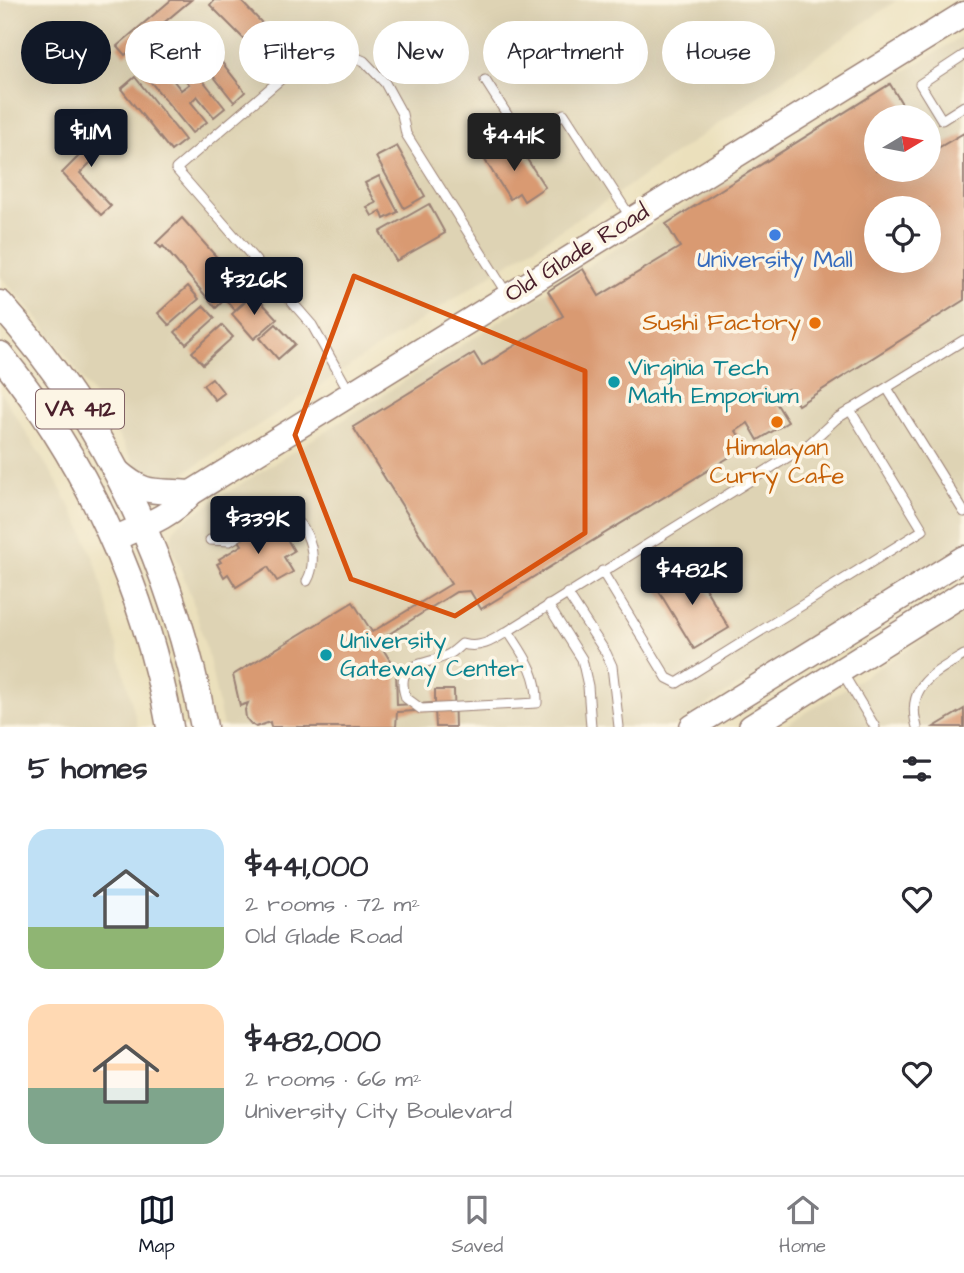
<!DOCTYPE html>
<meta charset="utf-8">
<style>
:root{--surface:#fff;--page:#f7f7f7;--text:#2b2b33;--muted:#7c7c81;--line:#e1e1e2;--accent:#111827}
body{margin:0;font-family:"Architects Daughter",sans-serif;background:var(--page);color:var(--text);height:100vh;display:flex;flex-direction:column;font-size:26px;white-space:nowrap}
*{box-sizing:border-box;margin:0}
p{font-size:23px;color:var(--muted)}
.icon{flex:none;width:38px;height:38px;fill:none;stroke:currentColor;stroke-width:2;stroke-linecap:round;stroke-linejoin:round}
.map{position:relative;height:727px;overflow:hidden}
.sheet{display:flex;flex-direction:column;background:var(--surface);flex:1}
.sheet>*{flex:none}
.guide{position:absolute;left:21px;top:21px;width:922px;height:63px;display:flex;gap:14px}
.needle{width:46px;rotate:80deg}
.fabs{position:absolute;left:864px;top:105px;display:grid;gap:14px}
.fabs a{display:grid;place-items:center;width:77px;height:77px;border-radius:50%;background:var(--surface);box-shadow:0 7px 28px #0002;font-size:35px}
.price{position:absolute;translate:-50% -60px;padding:0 16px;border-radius:7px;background:var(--accent);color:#fff;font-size:23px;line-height:46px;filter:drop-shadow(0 2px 4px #0008)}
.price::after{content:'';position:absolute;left:50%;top:42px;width:21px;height:16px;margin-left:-10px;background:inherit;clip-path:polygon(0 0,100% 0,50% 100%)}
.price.on{background:#222;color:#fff}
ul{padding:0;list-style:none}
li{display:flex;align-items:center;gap:21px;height:175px;padding:0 28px}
li span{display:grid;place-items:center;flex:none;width:196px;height:140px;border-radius:21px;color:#555}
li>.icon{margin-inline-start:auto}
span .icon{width:84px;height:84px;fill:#fffc;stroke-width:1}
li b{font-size:30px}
h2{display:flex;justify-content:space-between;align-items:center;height:84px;padding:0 28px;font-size:30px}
.tag{padding:0 24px;border-radius:32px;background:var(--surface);box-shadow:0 7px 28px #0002;font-size:24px;line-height:63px}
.tag.on{background:var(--accent);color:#fff}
.menu{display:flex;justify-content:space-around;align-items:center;height:98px;border-top:2px solid var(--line);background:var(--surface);font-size:19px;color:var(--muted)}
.menu a{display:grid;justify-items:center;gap:4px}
.menu .on{color:var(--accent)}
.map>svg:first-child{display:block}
.built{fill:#ded3b4;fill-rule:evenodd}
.building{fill:#d99a72;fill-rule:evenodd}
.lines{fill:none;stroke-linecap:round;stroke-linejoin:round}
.lane-casing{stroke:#9a8074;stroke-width:11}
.secondary-casing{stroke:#9a8074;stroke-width:27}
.primary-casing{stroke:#9a8074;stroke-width:29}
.lane{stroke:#fff;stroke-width:9}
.secondary{stroke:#fff;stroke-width:24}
.primary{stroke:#fff;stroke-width:26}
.marked{fill:none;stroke:#d8530f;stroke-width:5;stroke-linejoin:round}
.shop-dot{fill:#3f7fe0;stroke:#fcf5e5;stroke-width:2.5}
.food-dot{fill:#e8710a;stroke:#fcf5e5;stroke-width:2.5}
.culture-dot{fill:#0f9aa8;stroke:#fcf5e5;stroke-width:2.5}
.labels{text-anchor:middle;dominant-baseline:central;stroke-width:7;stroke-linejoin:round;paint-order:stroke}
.shield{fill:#fcf5e5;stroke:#7f5f63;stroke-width:2}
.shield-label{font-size:23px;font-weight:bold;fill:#4a1f2b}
.street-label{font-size:24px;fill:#4a1f2b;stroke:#fcf5e5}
.shop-label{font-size:24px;fill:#366cbe;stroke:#fcf5e5}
.food-label{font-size:24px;fill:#c56008;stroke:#fcf5e5;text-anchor:end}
.culture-label{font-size:24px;fill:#0d838f;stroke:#fcf5e5;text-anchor:start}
</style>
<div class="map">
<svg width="964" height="727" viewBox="0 0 964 727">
<rect width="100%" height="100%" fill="#fcf5e5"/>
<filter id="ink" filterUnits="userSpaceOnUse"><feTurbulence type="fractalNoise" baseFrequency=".0143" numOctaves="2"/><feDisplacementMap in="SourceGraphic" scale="14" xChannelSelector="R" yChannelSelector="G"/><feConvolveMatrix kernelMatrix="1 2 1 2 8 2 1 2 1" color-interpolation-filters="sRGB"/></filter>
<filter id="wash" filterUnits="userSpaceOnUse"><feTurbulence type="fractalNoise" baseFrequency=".00686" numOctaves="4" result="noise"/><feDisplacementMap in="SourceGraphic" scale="28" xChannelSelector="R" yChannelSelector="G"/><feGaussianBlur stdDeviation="1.57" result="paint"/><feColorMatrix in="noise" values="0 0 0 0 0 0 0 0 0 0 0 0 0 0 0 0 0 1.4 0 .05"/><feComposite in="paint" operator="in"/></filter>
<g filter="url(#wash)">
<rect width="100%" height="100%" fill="#ebe0bc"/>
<!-- built -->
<g class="built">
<path d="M0 0H897L627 187 172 481 147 479 138 470 104 411 69 359 33 312 0 276Z"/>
<path d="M964 35V544L672 727H223L209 659 192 599 171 545 173 531 181 522 607 254ZM877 117H929V170H877ZM877 208H929V261H877Z"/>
<path d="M0 391 54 477 81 526 97 567 138 727H0Z"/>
<path d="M964 614V727H783Z"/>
</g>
<g id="blocks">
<!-- building -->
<g class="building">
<path d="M171 0H191L125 55 117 46Z"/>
<path d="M214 0H240L262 23 245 40 210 5Z"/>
<path d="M74 24 96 48 88 56 66 32Z"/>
<path d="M171 28 180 39 174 43 184 56 192 49 198 56 189 63 225 108 214 117 197 96 191 102 207 122 192 133 140 69 155 57 181 90 189 84 155 44Z"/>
<path d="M210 57 216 64 220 60 245 92 234 102 203 63Z"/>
<path d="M135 77 185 140 171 151 121 89Z"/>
<path d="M890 84 910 117H877V170H929V149L931 152 964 133V300L798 405 788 389 773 398 788 422 758 440 748 423 736 431 746 447 481 609 470 591 456 592 378 641 396 670 397 705 435 703V690H454L455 727H436L435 710 397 712 396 727H271L270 722 256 727 251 724 246 718 245 710 248 703 240 706 233 675 353 602 372 632 451 584 353 427 474 353 482 366 563 316 548 291 583 269 599 296 680 247 666 224ZM877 208H929V261H877Z"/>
<path d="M112 123 121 132 80 173 111 206 101 215 62 173Z"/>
<path d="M397 146 425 196 404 208 376 157Z"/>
<path d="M500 146 507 156 519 147 545 187 524 201 519 193 510 199 483 157Z"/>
<path d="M379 176 398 212 384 219 381 211 372 216 367 207 376 203 365 183Z"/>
<path d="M429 204 445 233 396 261 380 232Z"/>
<path d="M182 218 251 296 235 310 225 299 216 308 163 246 161 248 156 243Z"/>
<path d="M188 286 199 299 169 325 158 313Z"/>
<path d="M254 294 277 319 254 339 232 314Z"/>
<path d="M204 306 215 318 186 344 175 332Z"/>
<path d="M276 324 295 344 278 359 260 338Z"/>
<path d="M222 325 233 337 203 364 192 352Z"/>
<path d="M212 378 224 393 215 400 203 385Z"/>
<path d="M277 522 294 551 284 557 293 572 277 581 268 567 236 587 228 574 224 577 217 564 221 562 219 559 242 545 238 539 251 531 254 536Z"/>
<path d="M684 567 690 577 696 573 729 628 694 649 655 585Z"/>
<path d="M964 709V727H934Z"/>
</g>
</g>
</g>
<g filter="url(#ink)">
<use href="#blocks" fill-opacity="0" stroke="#9a8074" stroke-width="2"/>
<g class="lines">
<defs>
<g id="lane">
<path d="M964 55 920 84 942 120 964 106"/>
<path d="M485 80 522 138"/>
<path d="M511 145 564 114 631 218"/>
<path d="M887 388 964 512"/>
<path d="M349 391 312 325 176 169 295 67 323 49 341 51 364 61 385 83 402 114 406 134 507 294"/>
<path d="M210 540 230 541 269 517C304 505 322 555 307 581"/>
<path d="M602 571 667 678 677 683 923 530 850 410"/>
<path d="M567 593 606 653 612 666 619 727"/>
<path d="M548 605 582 659 588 686 591 727"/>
<path d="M508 631C492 641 480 649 462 644 456 649 451 655 443 657 420 666 394 663 406 698L421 709 537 703C538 673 524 656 508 631L809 444 836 419 964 340"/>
<path d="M842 672 875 727"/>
<path d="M917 727C905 686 934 673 964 655"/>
</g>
<g id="secondary">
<path d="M117 471C148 498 155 489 191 493"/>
<path d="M113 539C140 527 172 517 191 493L964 14"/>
<path d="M692 727 964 558"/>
<path d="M751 727 964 593"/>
</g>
<g id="primary">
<path d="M0 304C107 423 175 570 204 727"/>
<path d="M0 355C87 462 146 591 170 727"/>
</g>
</defs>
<!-- lane casing -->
<use href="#lane" class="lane-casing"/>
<!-- secondary casing -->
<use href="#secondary" class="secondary-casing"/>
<!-- primary casing -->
<use href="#primary" class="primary-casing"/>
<!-- lane -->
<use href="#lane" class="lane"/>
<!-- secondary -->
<use href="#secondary" class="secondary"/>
<!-- primary -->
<use href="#primary" class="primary"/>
</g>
</g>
<!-- marked area -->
<path class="marked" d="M354 276 585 371V533L455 616 351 579 295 435Z"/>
<!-- markers -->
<circle class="shop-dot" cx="775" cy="235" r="7"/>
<g class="food-dot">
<circle cx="815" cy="323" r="7"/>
<circle cx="777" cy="422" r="7"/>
</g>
<g class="culture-dot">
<circle cx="614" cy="382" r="7"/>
<circle cx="326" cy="655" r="7"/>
</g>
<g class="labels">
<!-- shield labels -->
<rect class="shield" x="36" y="389.5" width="88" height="39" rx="5"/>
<g class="shield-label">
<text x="80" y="409">VA 412</text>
</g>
<!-- street labels -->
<g class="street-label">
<text transform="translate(577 253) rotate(-32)">Old Glade Road</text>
</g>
<!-- shop labels -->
<g class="shop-label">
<text x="775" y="260">University Mall</text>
</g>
<!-- food labels -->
<g class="food-label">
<text x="801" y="323">Sushi Factory</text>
<text x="777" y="448" text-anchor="middle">Himalayan<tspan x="777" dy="28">Curry Cafe</tspan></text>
</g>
<!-- culture labels -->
<g class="culture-label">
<text x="628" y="368">Virginia Tech<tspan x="628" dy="28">Math Emporium</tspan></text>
<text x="340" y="641">University<tspan x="340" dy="28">Gateway Center</tspan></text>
</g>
</g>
</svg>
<div class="fabs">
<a><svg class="needle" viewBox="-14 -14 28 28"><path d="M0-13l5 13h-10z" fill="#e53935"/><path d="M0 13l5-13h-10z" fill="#7c7c81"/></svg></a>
<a><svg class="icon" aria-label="locate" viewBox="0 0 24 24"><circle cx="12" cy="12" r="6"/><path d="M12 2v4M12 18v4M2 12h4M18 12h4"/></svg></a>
</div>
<b class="price" style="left:91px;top:169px">$1.1M</b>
<b class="price on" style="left:514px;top:173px">$441K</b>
<b class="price" style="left:254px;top:317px">$326K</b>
<b class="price" style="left:258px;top:556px">$339K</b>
<b class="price" style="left:692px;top:607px">$482K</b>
<div class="guide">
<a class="tag on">Buy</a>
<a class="tag">Rent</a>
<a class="tag">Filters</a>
<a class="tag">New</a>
<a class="tag">Apartment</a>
<a class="tag">House</a>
</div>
</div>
<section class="sheet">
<h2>5 homes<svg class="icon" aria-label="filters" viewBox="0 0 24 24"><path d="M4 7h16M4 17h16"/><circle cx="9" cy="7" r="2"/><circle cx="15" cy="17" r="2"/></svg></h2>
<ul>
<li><span style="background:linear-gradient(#bfe0f5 70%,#8fb573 0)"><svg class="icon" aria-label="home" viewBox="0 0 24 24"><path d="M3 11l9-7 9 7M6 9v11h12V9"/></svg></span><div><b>$441,000</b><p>2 rooms · 72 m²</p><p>Old Glade Road</p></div><svg class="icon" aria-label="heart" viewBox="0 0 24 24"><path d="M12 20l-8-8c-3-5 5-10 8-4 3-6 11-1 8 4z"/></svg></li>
<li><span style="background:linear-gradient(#ffd9b3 60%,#7fa58c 0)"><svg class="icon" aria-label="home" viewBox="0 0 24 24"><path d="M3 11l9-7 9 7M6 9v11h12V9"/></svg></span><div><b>$482,000</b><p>2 rooms · 66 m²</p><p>University City Boulevard</p></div><svg class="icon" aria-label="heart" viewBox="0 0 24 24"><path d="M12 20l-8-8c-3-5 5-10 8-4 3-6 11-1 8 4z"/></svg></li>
</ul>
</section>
<nav class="menu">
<a class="on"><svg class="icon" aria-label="map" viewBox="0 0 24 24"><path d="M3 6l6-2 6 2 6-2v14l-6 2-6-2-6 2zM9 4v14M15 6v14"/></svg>Map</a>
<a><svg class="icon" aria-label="saved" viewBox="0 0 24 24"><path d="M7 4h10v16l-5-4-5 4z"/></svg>Saved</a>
<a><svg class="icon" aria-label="home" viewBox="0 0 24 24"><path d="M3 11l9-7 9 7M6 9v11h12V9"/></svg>Home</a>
</nav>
